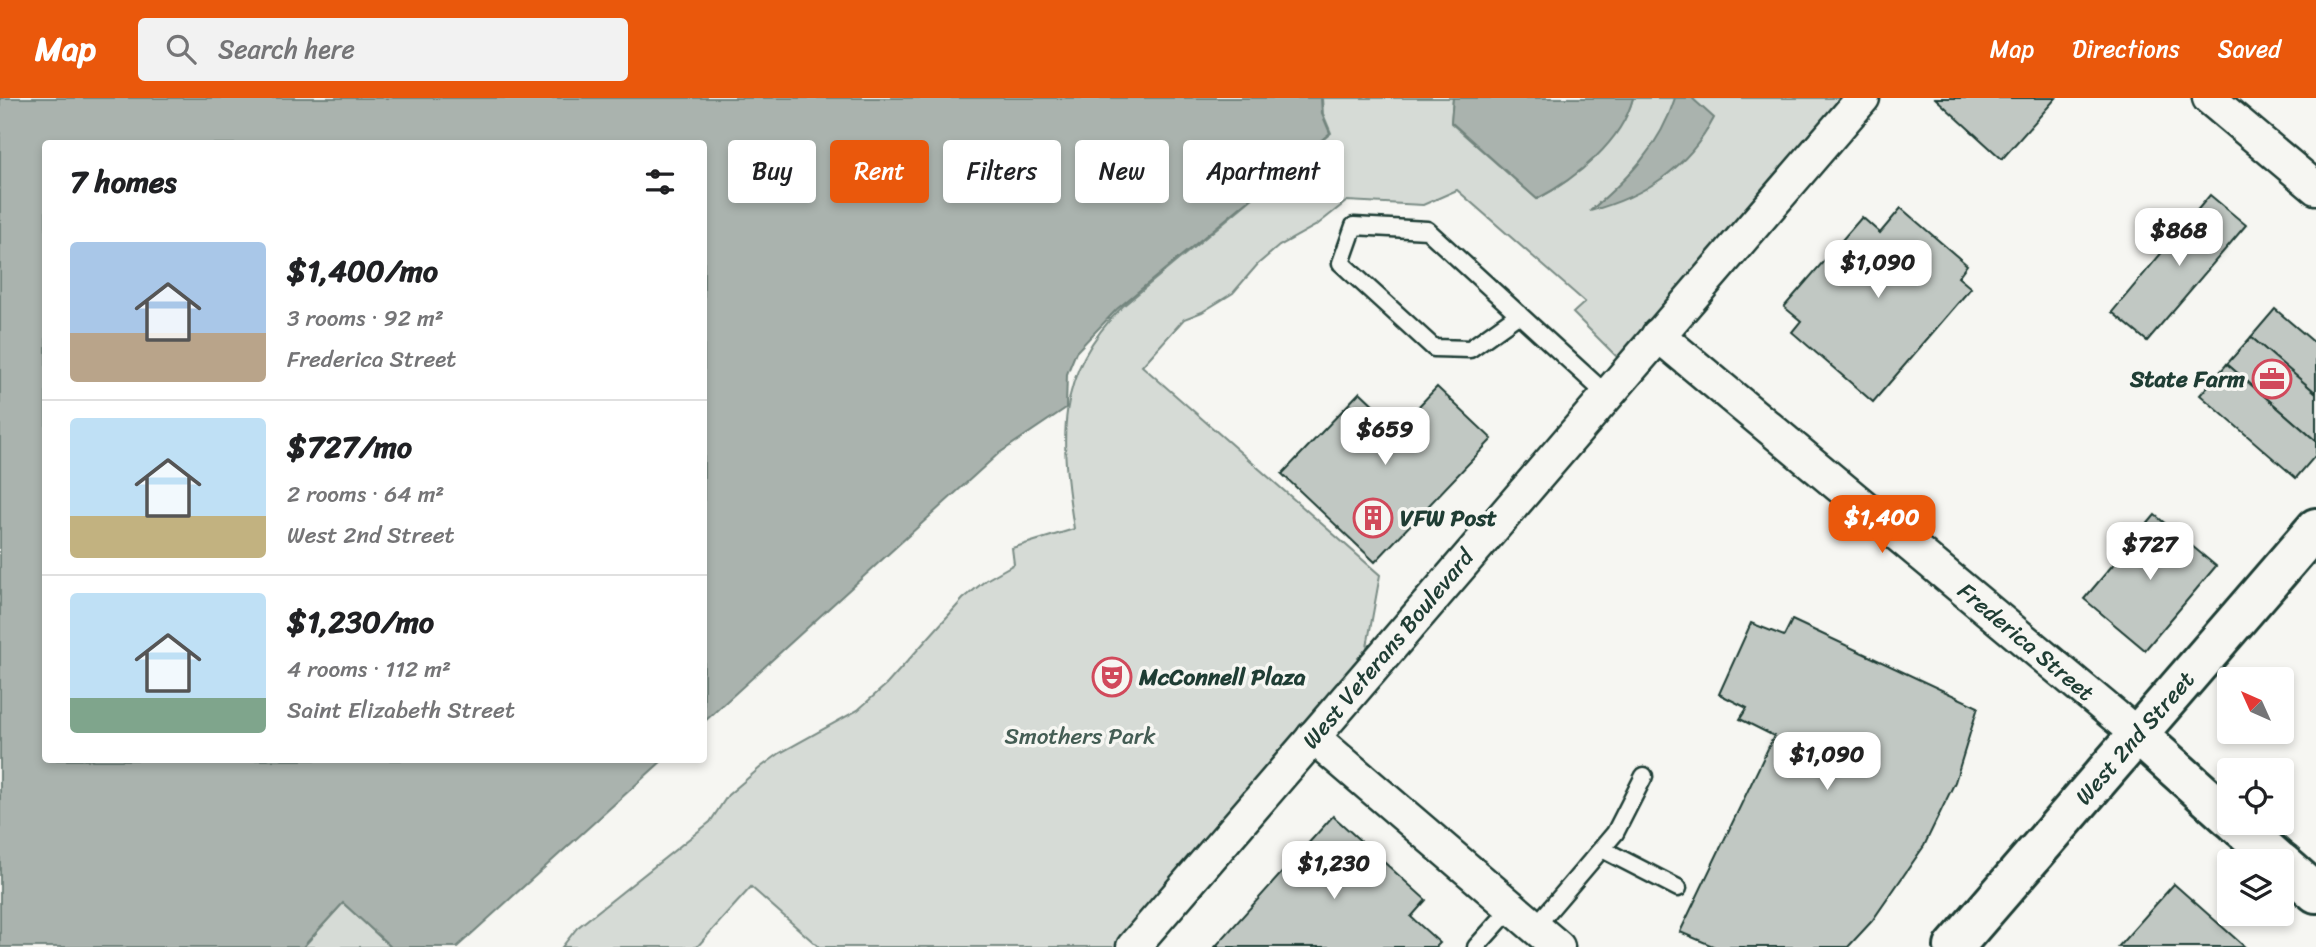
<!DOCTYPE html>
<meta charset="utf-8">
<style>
:root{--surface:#fff;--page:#f2f2f2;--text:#202124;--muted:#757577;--line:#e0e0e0;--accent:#ea580c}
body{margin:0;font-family:Sriracha,sans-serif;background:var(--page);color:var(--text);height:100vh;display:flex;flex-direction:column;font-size:26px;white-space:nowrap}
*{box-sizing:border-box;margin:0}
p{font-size:23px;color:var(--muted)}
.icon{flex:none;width:38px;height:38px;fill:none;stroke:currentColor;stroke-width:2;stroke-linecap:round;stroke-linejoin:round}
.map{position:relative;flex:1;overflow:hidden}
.details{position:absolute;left:42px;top:42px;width:665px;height:623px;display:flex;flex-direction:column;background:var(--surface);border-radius:7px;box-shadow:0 4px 10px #0003}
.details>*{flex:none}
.top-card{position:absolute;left:728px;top:42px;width:665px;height:63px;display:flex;gap:14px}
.needle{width:46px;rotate:315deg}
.fabs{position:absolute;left:2217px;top:569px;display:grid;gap:14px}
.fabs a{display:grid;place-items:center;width:77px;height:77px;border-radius:7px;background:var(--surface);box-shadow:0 4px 10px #0003;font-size:35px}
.price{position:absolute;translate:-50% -60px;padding:0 16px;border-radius:14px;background:#fff;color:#222;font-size:23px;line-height:46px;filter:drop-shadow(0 2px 4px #0008)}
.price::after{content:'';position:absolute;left:50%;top:42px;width:21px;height:16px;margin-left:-10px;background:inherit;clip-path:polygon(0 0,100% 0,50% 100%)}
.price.active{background:var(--accent);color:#fff}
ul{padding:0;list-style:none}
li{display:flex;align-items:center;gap:21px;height:175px;padding:0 28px}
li+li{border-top:2px solid var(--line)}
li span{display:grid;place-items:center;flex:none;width:196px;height:140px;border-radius:7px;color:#555}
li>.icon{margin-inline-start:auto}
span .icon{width:84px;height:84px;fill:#fffc;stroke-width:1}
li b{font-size:30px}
h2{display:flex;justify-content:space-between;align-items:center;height:84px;padding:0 28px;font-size:30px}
.chip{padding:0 24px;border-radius:7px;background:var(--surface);box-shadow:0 4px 10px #0003;font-size:24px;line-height:63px}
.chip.active{background:var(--accent);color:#fff}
header{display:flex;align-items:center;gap:42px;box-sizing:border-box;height:98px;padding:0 35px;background:var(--accent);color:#fff}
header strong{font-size:33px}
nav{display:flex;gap:38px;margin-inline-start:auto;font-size:24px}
.search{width:490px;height:63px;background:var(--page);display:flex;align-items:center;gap:18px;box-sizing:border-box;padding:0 24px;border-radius:7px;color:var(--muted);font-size:26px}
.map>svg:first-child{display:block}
.green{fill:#d6dbd6;stroke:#7a8c85;stroke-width:2}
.water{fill:#aab3ae;stroke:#72847d;stroke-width:2}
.building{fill:#c1c8c3;stroke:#1f3d34;stroke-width:2}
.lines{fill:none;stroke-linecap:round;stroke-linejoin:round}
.lane-casing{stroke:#1f3d34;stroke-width:21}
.street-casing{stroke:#1f3d34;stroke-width:37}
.primary-casing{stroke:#1f3d34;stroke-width:44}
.lane{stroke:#f6f6f2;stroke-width:16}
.street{stroke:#f6f6f2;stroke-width:32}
.primary{stroke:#f6f6f2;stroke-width:38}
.labels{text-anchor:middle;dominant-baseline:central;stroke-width:7;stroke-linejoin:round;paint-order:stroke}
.poi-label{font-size:23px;font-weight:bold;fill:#1f3d34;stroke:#f6f6f2;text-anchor:start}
.street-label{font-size:23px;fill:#1f3d34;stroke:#f6f6f2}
.park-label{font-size:23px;fill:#445d54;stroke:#f6f6f2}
</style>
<header>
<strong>Map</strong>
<div class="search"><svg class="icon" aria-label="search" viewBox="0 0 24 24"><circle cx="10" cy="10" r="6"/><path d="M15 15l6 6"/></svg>Search here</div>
<nav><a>Map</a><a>Directions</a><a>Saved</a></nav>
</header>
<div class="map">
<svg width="2316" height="849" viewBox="0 0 2316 849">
<rect width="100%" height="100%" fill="#f6f6f2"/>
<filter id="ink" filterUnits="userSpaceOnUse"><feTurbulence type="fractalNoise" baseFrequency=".0143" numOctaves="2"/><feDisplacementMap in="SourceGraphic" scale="14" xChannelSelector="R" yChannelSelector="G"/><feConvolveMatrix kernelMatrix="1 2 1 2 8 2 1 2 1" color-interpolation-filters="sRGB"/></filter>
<g filter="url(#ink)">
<!-- green -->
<g class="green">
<path d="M1322 0H1453L1451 25 1537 101C1573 83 1622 40 1633 0H1844L1619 261 1573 215 1585 204 1457 92 1423 107 1347 103 1317 127 1279 148 1258 166 1233 195 1202 214 1184 221 1142 268 1380 477 1361 582 1133 849H819L751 789 697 849H562L577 830 710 724 728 697 761 669 780 655 858 612 887 586 963 501 986 482 1014 466 1012 450 1074 431C1060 341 1054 276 1123 208L1331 35 1323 16Z"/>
<path d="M343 805 391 849H303Z"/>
</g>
<!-- water -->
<g class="water">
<path d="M0 0H1321L1322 16 1330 35 1117 211 1076 254 1067 276 1066 310 998 356 704 624V46H46V662H663L457 849H391L343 805 303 849H0Z"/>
<path d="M1453 0H1633C1622 44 1575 81 1537 101L1451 24Z"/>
<path d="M1675 0H1692L1714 20C1687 71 1645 98 1590 113 1628 80 1660 49 1675 0Z"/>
</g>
<!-- building -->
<g class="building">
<path d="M1935 0H2056L2002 61Z"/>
<path d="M2210 97 2246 127 2147 243 2112 214Z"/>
<path d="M1901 110 1967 167 1958 179 1971 190 1873 304 1792 234 1801 223 1784 209 1862 119 1880 135Z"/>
<path d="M2275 211 2316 246V295L2251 239Z"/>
<path d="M2251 239 2316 295V343L2227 266Z"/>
<path d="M2227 266 2316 343V357L2296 380 2200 297Z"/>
<path d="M1437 289 1492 341 1375 464 1282 376 1360 294 1398 330Z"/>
<path d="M2155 417 2216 468 2145 552 2084 501Z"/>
<path d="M1792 522 1978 609 1955 684 1924 748 1872 823 1848 849H1715L1680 834 1774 638 1740 621 1747 610 1719 596 1751 525 1784 538Z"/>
<path d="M1333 718 1426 802 1411 819 1440 845 1436 849H1215Z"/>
<path d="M2174 786 2245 849H2118Z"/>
</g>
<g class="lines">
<defs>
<g id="lane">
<path d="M1519 216 1470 251 1434 250 1341 165 1354 128 1427 132 1607 297"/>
<path d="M1602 751 1678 790"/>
<path d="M1535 829 1615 735 1644 678"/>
<path d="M1476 849 1512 809"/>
</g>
<g id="street">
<path d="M2209 0 2316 90"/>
<path d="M1658 237 2138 637"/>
<path d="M1313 639 1558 849"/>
<path d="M1133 849 1863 0"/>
</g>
<g id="primary">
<path d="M2138 637 2230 720"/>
<path d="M2235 724 2279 763"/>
<path d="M2282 765 2316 795"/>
<path d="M1954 849 2316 430"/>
</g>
</defs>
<!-- lane casing -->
<use href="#lane" class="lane-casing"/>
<!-- street casing -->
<use href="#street" class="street-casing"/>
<!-- primary casing -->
<use href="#primary" class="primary-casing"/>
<!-- lane -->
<use href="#lane" class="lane"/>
<!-- street -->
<use href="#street" class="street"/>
<!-- primary -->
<use href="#primary" class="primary"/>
</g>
</g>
<!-- icons -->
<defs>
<symbol id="office-ring" viewBox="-11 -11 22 22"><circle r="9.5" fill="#f6f6f2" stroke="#d1495b" stroke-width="1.5"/><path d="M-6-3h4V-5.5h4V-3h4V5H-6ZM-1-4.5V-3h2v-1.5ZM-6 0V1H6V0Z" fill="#d1495b"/></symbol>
<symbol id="building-ring" viewBox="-11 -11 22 22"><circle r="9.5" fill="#f6f6f2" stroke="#d1495b" stroke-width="1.5"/><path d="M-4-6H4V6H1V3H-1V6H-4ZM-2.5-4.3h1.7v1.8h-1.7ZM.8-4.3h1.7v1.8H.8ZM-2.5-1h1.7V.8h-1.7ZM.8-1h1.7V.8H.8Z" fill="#d1495b"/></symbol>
<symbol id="theatre-ring" viewBox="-11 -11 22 22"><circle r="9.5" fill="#f6f6f2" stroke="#d1495b" stroke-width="1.5"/><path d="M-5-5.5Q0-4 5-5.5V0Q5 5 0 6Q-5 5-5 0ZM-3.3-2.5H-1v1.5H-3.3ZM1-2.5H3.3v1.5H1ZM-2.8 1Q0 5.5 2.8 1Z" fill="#d1495b"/></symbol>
</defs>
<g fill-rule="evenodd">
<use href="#office-ring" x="2250" y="259" width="44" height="44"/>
<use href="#building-ring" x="1351" y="398" width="44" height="44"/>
<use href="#theatre-ring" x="1090" y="557" width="44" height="44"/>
</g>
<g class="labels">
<!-- poi labels -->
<g class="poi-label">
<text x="2245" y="281" text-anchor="end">State Farm</text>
<text x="1400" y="420">VFW Post</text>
<text x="1139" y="579">McConnell Plaza</text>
</g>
<!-- street labels -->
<g class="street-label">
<text transform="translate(2026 544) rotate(40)">Frederica Street</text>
<text transform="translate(1388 551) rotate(-50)">West Veterans Boulevard</text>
<text transform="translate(2135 640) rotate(-49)">West 2nd Street</text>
</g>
<!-- park labels -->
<g class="park-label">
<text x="1080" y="638">Smothers Park</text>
</g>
</g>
</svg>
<div class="fabs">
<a><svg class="needle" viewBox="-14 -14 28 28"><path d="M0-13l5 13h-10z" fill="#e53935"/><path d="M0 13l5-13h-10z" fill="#757577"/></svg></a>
<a><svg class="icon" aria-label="locate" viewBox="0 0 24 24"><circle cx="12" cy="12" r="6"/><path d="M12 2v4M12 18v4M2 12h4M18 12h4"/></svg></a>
<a><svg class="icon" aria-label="layers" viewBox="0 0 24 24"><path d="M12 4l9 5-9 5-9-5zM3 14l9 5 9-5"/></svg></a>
</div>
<b class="price" style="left:2179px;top:170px">$868</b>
<b class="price" style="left:1878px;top:202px">$1,090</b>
<b class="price" style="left:1385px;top:369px">$659</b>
<b class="price active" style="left:1882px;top:457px">$1,400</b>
<b class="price" style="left:2150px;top:484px">$727</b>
<b class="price" style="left:1827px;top:694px">$1,090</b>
<b class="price" style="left:1334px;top:803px">$1,230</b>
<div class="top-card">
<a class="chip">Buy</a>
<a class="chip active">Rent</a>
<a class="chip">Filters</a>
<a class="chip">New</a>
<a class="chip">Apartment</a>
</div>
<section class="details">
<h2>7 homes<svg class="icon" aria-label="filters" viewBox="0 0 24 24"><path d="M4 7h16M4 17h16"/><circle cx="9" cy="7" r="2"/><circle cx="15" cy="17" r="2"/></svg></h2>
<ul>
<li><span style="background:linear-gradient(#a9c7e8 65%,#b9a48a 0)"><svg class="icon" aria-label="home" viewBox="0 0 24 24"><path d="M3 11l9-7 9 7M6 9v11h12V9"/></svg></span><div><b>$1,400/mo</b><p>3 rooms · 92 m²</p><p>Frederica Street</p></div></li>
<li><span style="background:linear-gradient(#bfe0f5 70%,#c2b280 0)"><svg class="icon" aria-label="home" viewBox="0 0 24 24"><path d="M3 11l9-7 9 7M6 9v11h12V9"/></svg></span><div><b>$727/mo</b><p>2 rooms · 64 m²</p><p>West 2nd Street</p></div></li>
<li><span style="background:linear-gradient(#bfe0f5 75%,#7fa58c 0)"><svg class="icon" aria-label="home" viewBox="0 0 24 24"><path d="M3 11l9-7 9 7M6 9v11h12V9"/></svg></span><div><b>$1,230/mo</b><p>4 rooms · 112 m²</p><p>Saint Elizabeth Street</p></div></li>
</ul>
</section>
</div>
